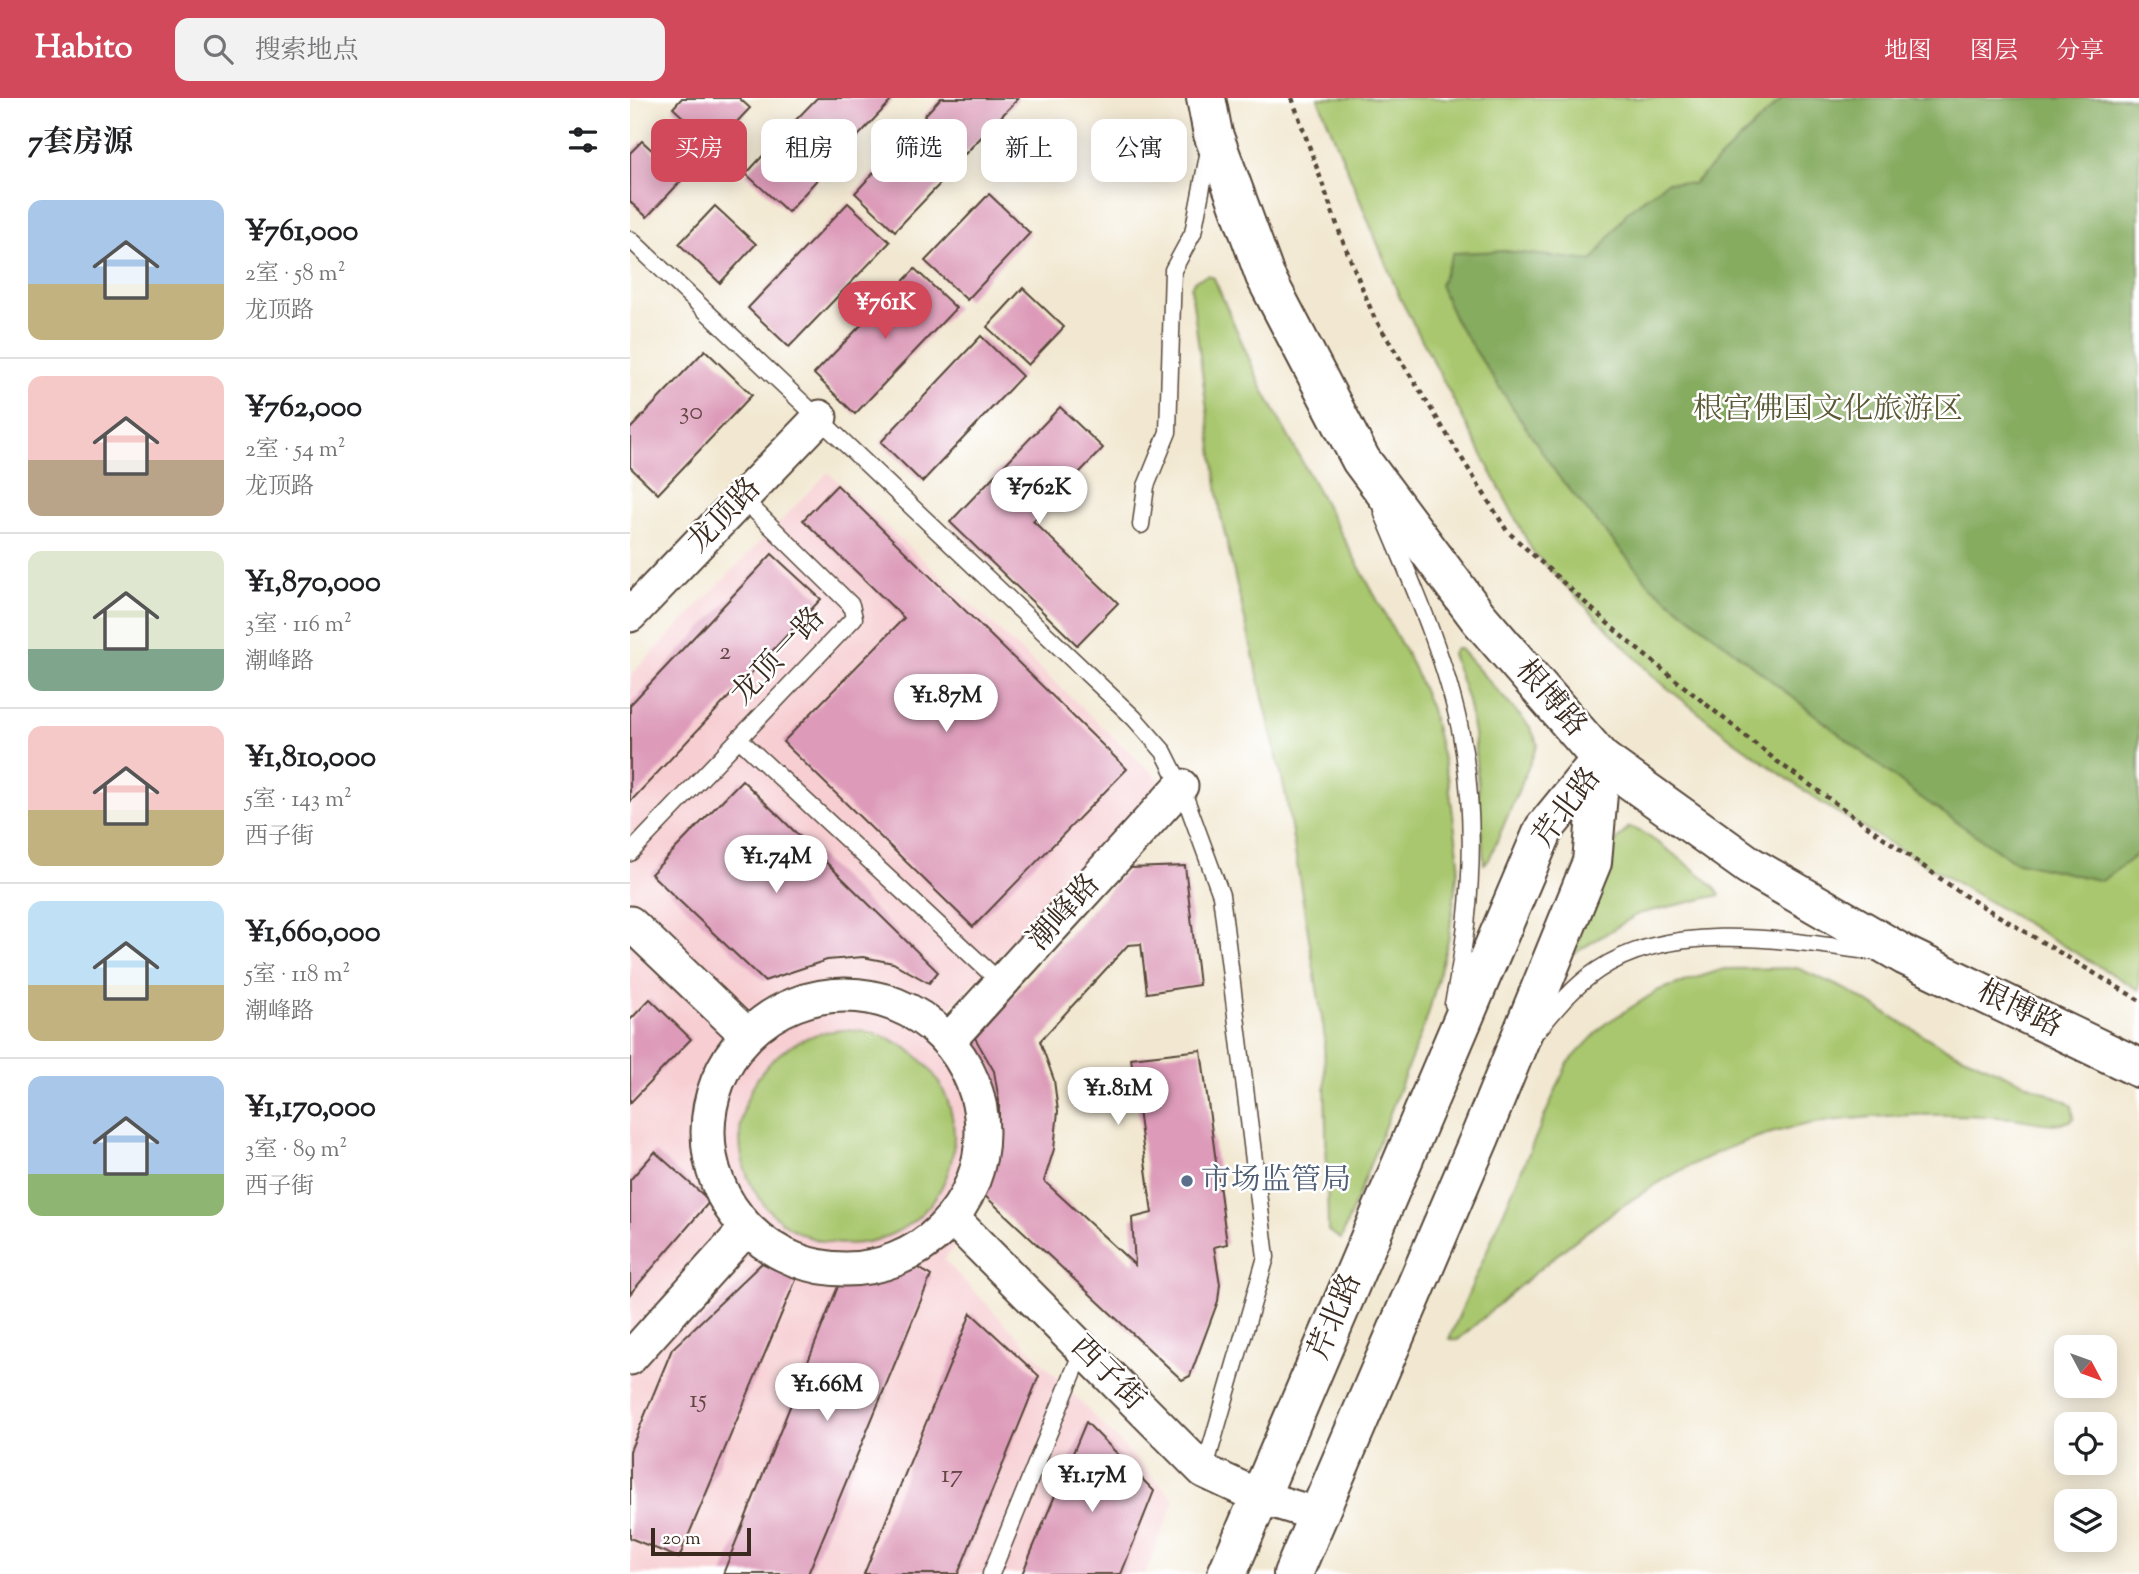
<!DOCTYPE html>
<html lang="zh">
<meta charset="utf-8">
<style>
:root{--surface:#fff;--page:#f2f2f2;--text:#202124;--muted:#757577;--line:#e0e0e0;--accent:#d1495b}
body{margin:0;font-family:"Sorts Mill Goudy","Noto Serif SC",serif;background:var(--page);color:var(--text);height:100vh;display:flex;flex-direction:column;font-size:26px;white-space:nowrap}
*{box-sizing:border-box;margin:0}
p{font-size:23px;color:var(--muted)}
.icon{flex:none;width:38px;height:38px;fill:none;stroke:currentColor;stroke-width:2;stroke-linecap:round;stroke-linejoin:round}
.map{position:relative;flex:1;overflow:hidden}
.details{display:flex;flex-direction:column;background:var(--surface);width:630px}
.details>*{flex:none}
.hud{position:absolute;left:21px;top:21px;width:665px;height:63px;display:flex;gap:14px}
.needle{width:46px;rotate:131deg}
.controls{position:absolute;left:1424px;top:1237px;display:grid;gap:14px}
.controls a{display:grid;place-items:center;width:63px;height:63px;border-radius:14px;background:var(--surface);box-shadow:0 4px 18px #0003;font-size:35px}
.scale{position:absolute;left:21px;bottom:18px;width:100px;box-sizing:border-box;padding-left:7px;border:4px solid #3b2a1e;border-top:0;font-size:19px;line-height:24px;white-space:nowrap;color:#3b2a1e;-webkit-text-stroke:5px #fff;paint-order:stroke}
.price{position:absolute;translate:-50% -60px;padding:0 16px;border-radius:24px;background:#fff;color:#222;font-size:23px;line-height:46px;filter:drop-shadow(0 2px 4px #0008)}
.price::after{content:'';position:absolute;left:50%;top:42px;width:21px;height:16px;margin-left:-10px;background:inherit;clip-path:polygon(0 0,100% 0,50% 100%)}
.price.selected{background:var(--accent);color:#fff}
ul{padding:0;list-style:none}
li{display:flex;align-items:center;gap:21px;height:175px;padding:0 28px}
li+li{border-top:2px solid var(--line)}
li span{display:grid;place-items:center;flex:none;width:196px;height:140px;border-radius:14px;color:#555}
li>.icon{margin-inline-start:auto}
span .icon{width:84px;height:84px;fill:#fffc;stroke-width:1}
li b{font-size:30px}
h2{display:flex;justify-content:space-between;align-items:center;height:84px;padding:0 28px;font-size:30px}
.pill{padding:0 24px;border-radius:14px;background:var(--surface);box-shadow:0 4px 18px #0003;font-size:24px;line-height:63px}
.pill.selected{background:var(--accent);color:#fff}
header{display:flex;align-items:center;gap:42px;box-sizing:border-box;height:98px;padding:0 35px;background:var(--accent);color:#fff}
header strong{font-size:33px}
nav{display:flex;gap:38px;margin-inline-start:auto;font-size:24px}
.search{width:490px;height:63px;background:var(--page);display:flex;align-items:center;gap:18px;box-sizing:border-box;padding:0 24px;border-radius:14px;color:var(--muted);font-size:26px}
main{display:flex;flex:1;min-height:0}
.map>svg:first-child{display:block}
.built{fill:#f7cfd3}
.green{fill:#a9c76e;stroke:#727846;stroke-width:2}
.forest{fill:#86ac61;stroke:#606b40;stroke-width:2}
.building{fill:#dd9bb9}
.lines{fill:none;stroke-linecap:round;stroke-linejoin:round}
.service-casing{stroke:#564639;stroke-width:19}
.minor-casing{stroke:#564639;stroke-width:37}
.secondary-casing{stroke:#564639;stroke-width:42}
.trunk-casing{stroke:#564639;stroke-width:42}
.path{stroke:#564639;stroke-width:4.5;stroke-dasharray:5 5;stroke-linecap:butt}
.service{stroke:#fff;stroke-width:16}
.minor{stroke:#fff;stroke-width:33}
.secondary{stroke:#fff;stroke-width:38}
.trunk{stroke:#fff;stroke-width:38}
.service-dot{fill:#5c6f8a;stroke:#fff;stroke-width:2.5}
.labels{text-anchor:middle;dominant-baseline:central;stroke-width:5;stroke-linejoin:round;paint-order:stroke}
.number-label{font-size:26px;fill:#644645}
.park-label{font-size:30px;fill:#5c5936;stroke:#fff}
.street-label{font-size:30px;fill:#3b2a1e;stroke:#fff}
.service-label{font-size:30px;fill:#4e5e75;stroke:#fff;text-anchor:start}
</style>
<header>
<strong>Habito</strong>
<div class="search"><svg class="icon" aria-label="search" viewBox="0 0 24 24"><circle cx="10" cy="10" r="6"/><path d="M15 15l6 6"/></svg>搜索地点</div>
<nav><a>地图</a><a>图层</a><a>分享</a></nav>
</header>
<main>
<section class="details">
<h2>7套房源<svg class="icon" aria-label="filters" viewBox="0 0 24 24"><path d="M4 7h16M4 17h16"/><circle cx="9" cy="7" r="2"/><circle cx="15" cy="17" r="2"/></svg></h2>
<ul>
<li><span style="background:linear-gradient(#a9c7e8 60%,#c2b280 0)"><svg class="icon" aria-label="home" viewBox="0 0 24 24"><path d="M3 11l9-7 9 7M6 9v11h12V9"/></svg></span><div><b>¥761,000</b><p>2室 · 58 m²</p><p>龙顶路</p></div></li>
<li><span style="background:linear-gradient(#f6c9c9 60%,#b9a48a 0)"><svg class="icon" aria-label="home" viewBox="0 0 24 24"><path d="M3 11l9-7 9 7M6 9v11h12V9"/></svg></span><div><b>¥762,000</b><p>2室 · 54 m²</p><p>龙顶路</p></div></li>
<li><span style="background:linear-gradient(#dfe7d0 70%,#7fa58c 0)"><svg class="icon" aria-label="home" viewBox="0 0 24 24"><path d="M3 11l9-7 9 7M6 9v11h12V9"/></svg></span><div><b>¥1,870,000</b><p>3室 · 116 m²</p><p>潮峰路</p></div></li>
<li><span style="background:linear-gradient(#f6c9c9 60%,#c2b280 0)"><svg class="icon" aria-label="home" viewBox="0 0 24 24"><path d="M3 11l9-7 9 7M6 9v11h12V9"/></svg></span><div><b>¥1,810,000</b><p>5室 · 143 m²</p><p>西子街</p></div></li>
<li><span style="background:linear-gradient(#bfe0f5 60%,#c2b280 0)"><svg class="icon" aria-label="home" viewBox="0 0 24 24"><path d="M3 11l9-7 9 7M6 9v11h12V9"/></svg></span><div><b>¥1,660,000</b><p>5室 · 118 m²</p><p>潮峰路</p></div></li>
<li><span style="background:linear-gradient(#a9c7e8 70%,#8fb573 0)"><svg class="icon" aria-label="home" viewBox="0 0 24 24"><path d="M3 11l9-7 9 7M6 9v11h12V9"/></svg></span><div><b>¥1,170,000</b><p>3室 · 89 m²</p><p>西子街</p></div></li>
</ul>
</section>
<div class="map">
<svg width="1509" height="1476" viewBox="0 0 1509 1476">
<rect width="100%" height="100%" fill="#fff"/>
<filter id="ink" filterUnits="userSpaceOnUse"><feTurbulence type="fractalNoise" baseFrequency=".0143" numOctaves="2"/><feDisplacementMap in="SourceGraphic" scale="14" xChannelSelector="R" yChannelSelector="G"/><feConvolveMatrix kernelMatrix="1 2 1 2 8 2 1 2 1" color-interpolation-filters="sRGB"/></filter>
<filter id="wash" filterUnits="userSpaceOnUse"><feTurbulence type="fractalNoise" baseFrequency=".00686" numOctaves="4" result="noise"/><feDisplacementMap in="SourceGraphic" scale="28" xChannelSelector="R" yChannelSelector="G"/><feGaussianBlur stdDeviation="1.57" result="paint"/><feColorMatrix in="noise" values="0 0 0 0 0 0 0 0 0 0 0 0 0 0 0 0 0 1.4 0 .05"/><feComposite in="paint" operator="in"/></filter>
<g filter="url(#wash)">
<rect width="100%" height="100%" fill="#f2e8d1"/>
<!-- built -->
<path class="built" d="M198 374 533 685 317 913 345 955 360 994 362 1036 358 1072 339 1127 314 1162 545 1402 515 1476H0V578Z"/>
<!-- green -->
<g class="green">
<path d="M688 0H1509V892L1193 706 1103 642 1025 580 903 454 770 200Z"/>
<path d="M578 177 584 180 596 208 631 288 783 568 801 611 819 686 829 763 819 839 798 917 711 1141 698 1133 694 933 656 698 591 419 561 190 564 183Z"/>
<path d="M825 551H830L900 629 908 646 859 762 854 766 844 635 838 603 822 556Z"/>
<path d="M999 729C1012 730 1086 786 1090 797L1008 816 943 856 940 838 987 742Z"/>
<path d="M1167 870 1217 892 1313 949 1435 1003 1442 1008 1444 1020C1433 1032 1398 1022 1383 1020 1324 1015 1266 1016 1208 1022 1057 1037 936 1146 828 1242L819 1241 937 966 975 926 1029 892 1094 871Z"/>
<circle cx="217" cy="1039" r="107"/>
</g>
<!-- forest -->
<path class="forest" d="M1153 0H1509V755L1472 783 1384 763 1287 697 1021 488 928 378 825 222 810 187 823 155 875 153 962 163 998 113 1037 84 1063 86Z"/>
<g id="blocks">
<!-- building -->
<g class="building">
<path d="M52 0H109L120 10 84 48 43 10Z"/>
<path d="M187 0H259L262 2 199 69 158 30Z"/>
<path d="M311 0H389L335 56 294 18Z"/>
<path d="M287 28 328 67 265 133 225 95Z"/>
<path d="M152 37 193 75 158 114 116 76Z"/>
<path d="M12 43 53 81 17 119 0 104V55Z"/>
<path d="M359 96 400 135 337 202 295 163Z"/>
<path d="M218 105 260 144 159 249 118 210Z"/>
<path d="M85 108 126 146 90 185 49 146Z"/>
<path d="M285 171 326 210 225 316 184 276Z"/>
<path d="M393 190 434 229 398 267 357 229Z"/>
<path d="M351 238 392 278 292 384 251 344Z"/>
<path d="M75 252 122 297 28 396 0 369V331Z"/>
<path d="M430 309 473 350 403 423 488 505 447 547 320 424Z"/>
<path d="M207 387 497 671 343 829 153 644 274 520 173 422Z"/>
<path d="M142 456 191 501 0 704V607Z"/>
<path d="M112 682 308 874 299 885 263 865 233 859 197 862 134 883 21 776Z"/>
<path d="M555 768 569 887 517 895 511 846 498 847 410 943 424 982 428 1013 424 1051 414 1083 505 1167 502 1120 522 1115 501 960 571 952 597 1146 584 1149 590 1186 588 1203 560 1278 552 1282 354 1097 369 1032V1003L364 973 345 940 499 770Z"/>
<path d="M20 901 61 941 0 1005V922Z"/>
<path d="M25 1054 80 1103 0 1196V1082Z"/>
<path d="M132 1165 167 1179 49 1460 0 1440V1353L42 1251Z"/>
<path d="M283 1166 301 1178 178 1476H93L211 1181H246Z"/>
<path d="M341 1215 409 1278 328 1476H234Z"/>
<path d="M456 1324 524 1393 491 1476H392Z"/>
</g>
</g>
</g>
<g filter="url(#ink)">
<use href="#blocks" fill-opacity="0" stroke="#564639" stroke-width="2"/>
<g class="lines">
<defs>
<g id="service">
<path d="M0 141 504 620 534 654 551 688 591 797 636 1159 574 1373"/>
<path d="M753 416C783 487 816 560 831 636 848 727 842 816 823 906"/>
<path d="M511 427 516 388 538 334 543 172 563 135 579 52"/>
<path d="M109 641 371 885"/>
<path d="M0 755 224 520 221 507 112 400"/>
<path d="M908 932C926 910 944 888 968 872 1044 821 1160 843 1245 854"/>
<path d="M361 1476 453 1251"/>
</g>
<g id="minor">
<path d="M0 517 190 319"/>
<path d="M0 825 117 937"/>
<circle cx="215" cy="1034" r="137"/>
<path d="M319 942 551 688"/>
<path d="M323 1121 574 1373 630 1399 689 1417"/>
<path d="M0 1260 116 1131"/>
</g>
<g id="secondary">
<path d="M597 1476 914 731 971 661"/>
<path d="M663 1476 850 1039 962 764 971 661"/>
</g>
<path id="trunk" d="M576 0 583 36 635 178 731 362 848 519 971 661 1120 768 1276 858 1509 970"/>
</defs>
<!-- service casing -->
<use href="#service" class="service-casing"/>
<!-- minor casing -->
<use href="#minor" class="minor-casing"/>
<!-- secondary casing -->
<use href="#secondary" class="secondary-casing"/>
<!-- trunk casing -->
<use href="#trunk" class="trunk-casing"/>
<!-- path -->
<path class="path" d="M662 0 711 138 744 219 877 433 996 542 1148 664 1332 796 1509 902"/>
<!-- service -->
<use href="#service" class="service"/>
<!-- minor -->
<use href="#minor" class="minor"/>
<!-- secondary -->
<use href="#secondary" class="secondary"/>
<!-- trunk -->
<use href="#trunk" class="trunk"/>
</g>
</g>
<!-- markers -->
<circle class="service-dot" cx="557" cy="1083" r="7"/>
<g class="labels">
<!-- number labels -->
<g class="number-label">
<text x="61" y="314">30</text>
<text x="95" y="554">2</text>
<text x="68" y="1302">15</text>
<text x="322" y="1377">17</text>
</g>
<!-- park labels -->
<g class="park-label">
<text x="1198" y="312">根宫佛国文化旅游区</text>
</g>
<!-- street labels -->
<g class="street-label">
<text transform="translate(95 418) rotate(-46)">龙顶路</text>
<text transform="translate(149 559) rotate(-47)">龙顶一路</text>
<text transform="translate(920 601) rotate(49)">根博路</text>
<text transform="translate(938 710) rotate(-53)">芹北路</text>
<text transform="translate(435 815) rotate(-48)">潮峰路</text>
<text transform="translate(1389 912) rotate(26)">根博路</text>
<text transform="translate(706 1219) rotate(-67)">芹北路</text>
<text transform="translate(477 1276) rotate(45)">西子街</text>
</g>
<!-- service labels -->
<g class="service-label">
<text x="571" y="1083">市场监管局</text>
</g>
</g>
</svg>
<div class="controls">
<a><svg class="needle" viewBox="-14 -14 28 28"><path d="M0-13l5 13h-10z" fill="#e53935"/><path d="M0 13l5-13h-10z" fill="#757577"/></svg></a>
<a><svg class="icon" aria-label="locate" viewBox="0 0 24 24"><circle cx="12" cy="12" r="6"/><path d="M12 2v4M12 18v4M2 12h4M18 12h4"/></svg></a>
<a><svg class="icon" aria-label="layers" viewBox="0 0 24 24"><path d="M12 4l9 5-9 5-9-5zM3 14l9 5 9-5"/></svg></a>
</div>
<div class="scale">20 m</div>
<b class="price selected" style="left:255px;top:243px">¥761K</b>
<b class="price" style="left:409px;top:428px">¥762K</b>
<b class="price" style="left:316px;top:636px">¥1.87M</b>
<b class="price" style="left:146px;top:797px">¥1.74M</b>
<b class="price" style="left:488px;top:1029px">¥1.81M</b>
<b class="price" style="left:197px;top:1325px">¥1.66M</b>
<b class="price" style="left:462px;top:1416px">¥1.17M</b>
<div class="hud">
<a class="pill selected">买房</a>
<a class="pill">租房</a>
<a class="pill">筛选</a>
<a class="pill">新上</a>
<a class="pill">公寓</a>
</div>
</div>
</main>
